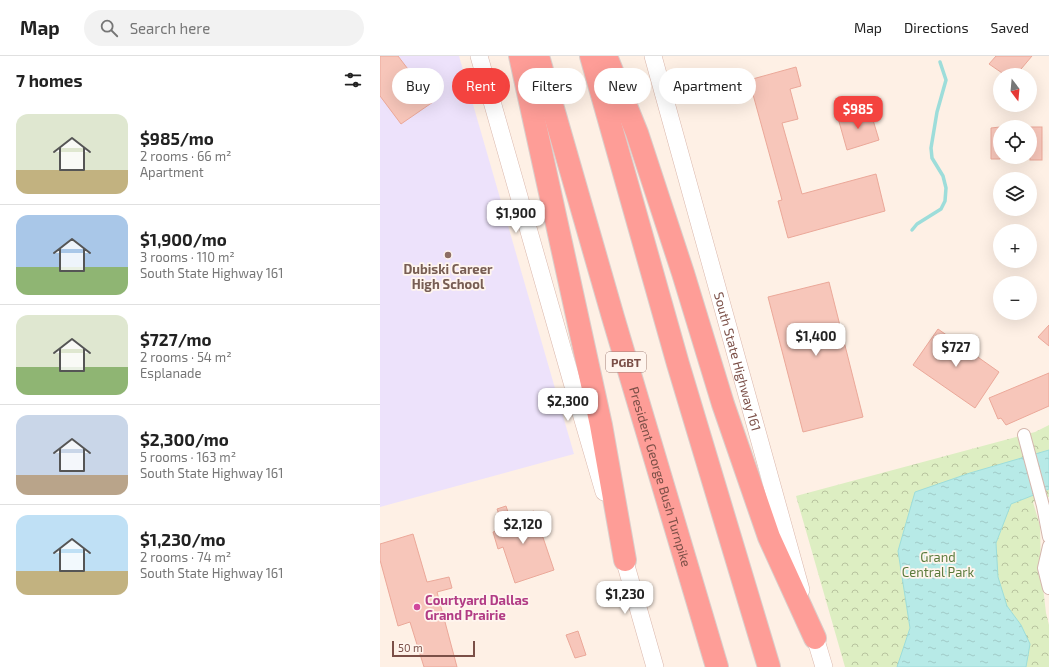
<!DOCTYPE html>
<meta charset="utf-8">
<style>
:root{--surface:#fff;--page:#f2f2f2;--text:#222;--muted:#767676;--line:#e0e0e0;--accent:#f4433f}
body{margin:0;font-family:"Exo 2",sans-serif;background:var(--page);color:var(--text);height:100vh;display:flex;flex-direction:column;font-size:15px;white-space:nowrap}
*{box-sizing:border-box;margin:0}
p{font-size:13px;color:var(--muted)}
.icon{flex:none;width:22px;height:22px;fill:none;stroke:currentColor;stroke-width:2;stroke-linecap:round;stroke-linejoin:round}
.map{position:relative;flex:1;overflow:hidden}
.side{display:flex;flex-direction:column;background:var(--surface);width:380px}
.side>*{flex:none}
.banner{position:absolute;left:12px;top:12px;width:380px;height:36px;display:flex;gap:8px}
.needle{width:26px;rotate:164deg}
.buttons{position:absolute;left:613px;top:12px;display:grid;gap:8px}
.buttons a{display:grid;place-items:center;width:44px;height:44px;border-radius:50%;background:var(--surface);box-shadow:0 4px 16px #0002;font-size:20px}
.scale{position:absolute;left:12px;bottom:10px;width:83px;box-sizing:border-box;padding-left:4px;border:2px solid #7b4f47;border-top:0;font-size:11px;line-height:14px;white-space:nowrap;color:#7b4f47;-webkit-text-stroke:3px #fff5ee;paint-order:stroke}
.price{position:absolute;translate:-50% -34px;padding:0 9px;border-radius:8px;background:#fff;color:#222;font-size:13px;line-height:26px;filter:drop-shadow(0 1px 2px #0008)}
.price::after{content:'';position:absolute;left:50%;top:24px;width:12px;height:9px;margin-left:-6px;background:inherit;clip-path:polygon(0 0,100% 0,50% 100%)}
.price.on{background:var(--accent);color:#fff}
ul{padding:0;list-style:none}
li{display:flex;align-items:center;gap:12px;height:100px;padding:0 16px}
li+li{border-top:1px solid var(--line)}
li span{display:grid;place-items:center;flex:none;width:112px;height:80px;border-radius:12px;color:#555}
li>.icon{margin-inline-start:auto}
span .icon{width:48px;height:48px;fill:#fffc;stroke-width:1}
li b{font-size:17px}
h2{display:flex;justify-content:space-between;align-items:center;height:48px;padding:0 16px;font-size:17px}
.pill{padding:0 14px;border-radius:18px;background:var(--surface);box-shadow:0 4px 16px #0002;font-size:14px;line-height:36px}
.pill.on{background:var(--accent);color:#fff}
header{display:flex;align-items:center;gap:24px;box-sizing:border-box;height:56px;padding:0 20px;background:var(--surface);border-bottom:1px solid var(--line)}
header strong{font-size:19px}
nav{display:flex;gap:22px;margin-inline-start:auto;font-size:14px}
.search{width:280px;height:36px;background:var(--page);display:flex;align-items:center;gap:10px;box-sizing:border-box;padding:0 14px;border-radius:22px;color:var(--muted);font-size:15px}
main{display:flex;flex:1;min-height:0}
.map>svg:first-child{display:block}
.education{fill:#ede2fb}
.park{fill:url(#park-crowns)}
.water{fill:url(#water-ripples);stroke:#9dddda}
.lines{fill:none;stroke-linecap:round;stroke-linejoin:round}
.stream{stroke:#9dddda;stroke-width:3.5}
.building{fill:#f7c6ba;stroke:#eba899}
.street-casing{stroke:#d4b6ad;stroke-width:14}
.secondary-casing{stroke:#dab7ac;stroke-width:18}
.highway-casing{stroke:#dacecb;stroke-width:24}
.street{stroke:#fff;stroke-width:12}
.secondary{stroke:#fff;stroke-width:17}
.highway{stroke:#fe9d97;stroke-width:22}
.education-dot{fill:#8d6e63;stroke:#fff5ee;stroke-width:1.5}
.hotel-dot{fill:#d1479c;stroke:#fff5ee;stroke-width:1.5}
.labels{text-anchor:middle;dominant-baseline:central;stroke-width:3.5;stroke-linejoin:round;paint-order:stroke}
.shield{fill:#fff5ee;stroke:#a38179;stroke-width:1}
.shield-label{font-size:12px;font-weight:bold;fill:#7b4f47}
.education-label{font-size:13px;font-weight:bold;fill:#785e54;stroke:#fff5ee}
.street-label{font-size:13px;fill:#7b4f47;stroke:#fff5ee}
.park-label{font-size:13px;fill:#5b7b3c;stroke:#fff5ee}
.hotel-label{font-size:13px;font-weight:bold;fill:#b23c85;stroke:#fff5ee;text-anchor:start}
</style>
<header>
<strong>Map</strong>
<div class="search"><svg class="icon" aria-label="search" viewBox="0 0 24 24"><circle cx="10" cy="10" r="6"/><path d="M15 15l6 6"/></svg>Search here</div>
<nav><a>Map</a><a>Directions</a><a>Saved</a></nav>
</header>
<main>
<section class="side">
<h2>7 homes<svg class="icon" aria-label="filters" viewBox="0 0 24 24"><path d="M4 7h16M4 17h16"/><circle cx="9" cy="7" r="2"/><circle cx="15" cy="17" r="2"/></svg></h2>
<ul>
<li><span style="background:linear-gradient(#dfe7d0 70%,#c2b280 0)"><svg class="icon" aria-label="home" viewBox="0 0 24 24"><path d="M3 11l9-7 9 7M6 9v11h12V9"/></svg></span><div><b>$985/mo</b><p>2 rooms · 66 m²</p><p>Apartment</p></div></li>
<li><span style="background:linear-gradient(#a9c7e8 65%,#8fb573 0)"><svg class="icon" aria-label="home" viewBox="0 0 24 24"><path d="M3 11l9-7 9 7M6 9v11h12V9"/></svg></span><div><b>$1,900/mo</b><p>3 rooms · 110 m²</p><p>South State Highway 161</p></div></li>
<li><span style="background:linear-gradient(#dfe7d0 65%,#8fb573 0)"><svg class="icon" aria-label="home" viewBox="0 0 24 24"><path d="M3 11l9-7 9 7M6 9v11h12V9"/></svg></span><div><b>$727/mo</b><p>2 rooms · 54 m²</p><p>Esplanade</p></div></li>
<li><span style="background:linear-gradient(#c9d6e8 75%,#b9a48a 0)"><svg class="icon" aria-label="home" viewBox="0 0 24 24"><path d="M3 11l9-7 9 7M6 9v11h12V9"/></svg></span><div><b>$2,300/mo</b><p>5 rooms · 163 m²</p><p>South State Highway 161</p></div></li>
<li><span style="background:linear-gradient(#bfe0f5 70%,#c2b280 0)"><svg class="icon" aria-label="home" viewBox="0 0 24 24"><path d="M3 11l9-7 9 7M6 9v11h12V9"/></svg></span><div><b>$1,230/mo</b><p>2 rooms · 74 m²</p><p>South State Highway 161</p></div></li>
</ul>
</section>
<div class="map">
<svg width="669" height="611" viewBox="0 0 669 611">
<defs>
<pattern id="park-crowns" width="20" height="18" patternUnits="userSpaceOnUse"><rect width="20" height="18" fill="#ddeec2"/><path d="M2 6a3 3 0 1 1 6 0M12 15a3 3 0 1 1 6 0" fill="none" stroke="#b8c39f"/></pattern>
<pattern id="water-ripples" width="26" height="14" patternUnits="userSpaceOnUse"><rect width="26" height="14" fill="#b7eae7"/><path d="M2 4q2-2 4 0t4 0M15 11q2-2 4 0t4 0" fill="none" stroke="#a1cac8"/></pattern>
</defs>
<rect width="100%" height="100%" fill="#fef0e5"/>
<!-- education -->
<path class="education" d="M0 0H79L194 398 0 451Z"/>
<!-- park -->
<path class="park" d="M669 369V441L653 446 660 470 661 514 666 557 669 569V611H465L416 440 655 376Z"/>
<!-- water -->
<path class="water" d="M669 394V433L631 448 616 487 618 521 627 550 641 569 650 588 646 611H517L530 572 518 495 535 436 590 417Z"/>
<g class="lines">
<!-- stream -->
<path class="stream" d="M532 174 537 168 561 153 565 145 566 132 563 120 552 102 551 92 557 56 566 24 560 6"/>
</g>
<!-- building -->
<g class="building">
<path d="M0 0H18L53 46 21 68 0 40Z"/>
<path d="M616 0H652L636 19H625L609 8Z"/>
<path d="M416 11 421 30 410 33 418 63 402 67 422 138 496 118 505 155 408 182 398 145 402 144 369 24Z"/>
<path d="M490 54 499 84 467 94 458 62Z"/>
<path d="M620 71V103H611V72Z"/>
<rect x="650" y="71" width="12" height="33"/>
<path d="M449 226 483 361 423 376 388 241Z"/>
<path d="M669 269V290L658 281Z"/>
<path d="M558 273 619 316 595 352 533 309Z"/>
<path d="M669 317V350L626 369 621 362 618 363 609 342Z"/>
<path d="M126 450 130 462 154 455 174 514 135 527 123 491 118 493 113 476 121 474 118 465 121 464 117 453Z"/>
<path d="M33 478 47 526 69 521 72 532 57 536 77 611H44L30 566 18 570 0 504V488Z"/>
<path d="M198 575 206 599 195 602 186 579Z"/>
</g>
<g class="lines">
<defs>
<g id="street">
<path d="M644 379 663 450 669 481"/>
<path d="M669 490 664 512 669 532"/>
</g>
<g id="secondary">
<path d="M99 0C141 145 181 291 224 436"/>
<path id="s1" d="M273 0 421 534"/>
<path d="M241 492 275 611"/>
<path d="M432 571 444 611"/>
</g>
<g id="highway">
<path d="M140 0 221 369 245 504"/>
<path id="s2" d="M158 0 233 261 337 611"/>
<path d="M211 0 298 308 389 611"/>
<path d="M226 0 257 77 303 217 343 348 389 481 435 582"/>
</g>
</defs>
<!-- street casing -->
<use href="#street" class="street-casing"/>
<!-- secondary casing -->
<use href="#secondary" class="secondary-casing"/>
<!-- highway casing -->
<use href="#highway" class="highway-casing"/>
<!-- street -->
<use href="#street" class="street"/>
<!-- secondary -->
<use href="#secondary" class="secondary"/>
<!-- highway -->
<use href="#highway" class="highway"/>
</g>
<!-- markers -->
<circle class="education-dot" cx="68" cy="199" r="4"/>
<circle class="hotel-dot" cx="37" cy="551" r="4"/>
<g class="labels">
<!-- shield labels -->
<rect class="shield" x="226" y="296" width="40" height="20" rx="3"/>
<g class="shield-label">
<text x="246" y="306">PGBT</text>
</g>
<!-- education labels -->
<g class="education-label">
<text x="68" y="213">Dubiski Career<tspan x="68" dy="15">High School</tspan></text>
</g>
<!-- street labels -->
<g class="street-label">
<text stroke="none"><textPath href="#s1" startOffset="317">South State Highway 161</textPath></text>
<text stroke="none"><textPath href="#s2" startOffset="438">President George Bush Turnpike</textPath></text>
</g>
<!-- park labels -->
<g class="park-label">
<text x="558" y="501">Grand<tspan x="558" dy="15">Central Park</tspan></text>
</g>
<!-- hotel labels -->
<g class="hotel-label">
<text x="45" y="544">Courtyard Dallas<tspan x="45" dy="15">Grand Prairie</tspan></text>
</g>
</g>
</svg>
<div class="buttons">
<a><svg class="needle" viewBox="-14 -14 28 28"><path d="M0-13l5 13h-10z" fill="#e53935"/><path d="M0 13l5-13h-10z" fill="#767676"/></svg></a>
<a><svg class="icon" aria-label="locate" viewBox="0 0 24 24"><circle cx="12" cy="12" r="6"/><path d="M12 2v4M12 18v4M2 12h4M18 12h4"/></svg></a>
<a><svg class="icon" aria-label="layers" viewBox="0 0 24 24"><path d="M12 4l9 5-9 5-9-5zM3 14l9 5 9-5"/></svg></a>
<a>+</a>
<a>−</a>
</div>
<div class="scale">50 m</div>
<b class="price on" style="left:478px;top:74px">$985</b>
<b class="price" style="left:136px;top:178px">$1,900</b>
<b class="price" style="left:436px;top:301px">$1,400</b>
<b class="price" style="left:576px;top:312px">$727</b>
<b class="price" style="left:188px;top:366px">$2,300</b>
<b class="price" style="left:143px;top:489px">$2,120</b>
<b class="price" style="left:245px;top:559px">$1,230</b>
<div class="banner">
<a class="pill">Buy</a>
<a class="pill on">Rent</a>
<a class="pill">Filters</a>
<a class="pill">New</a>
<a class="pill">Apartment</a>
</div>
</div>
</main>
